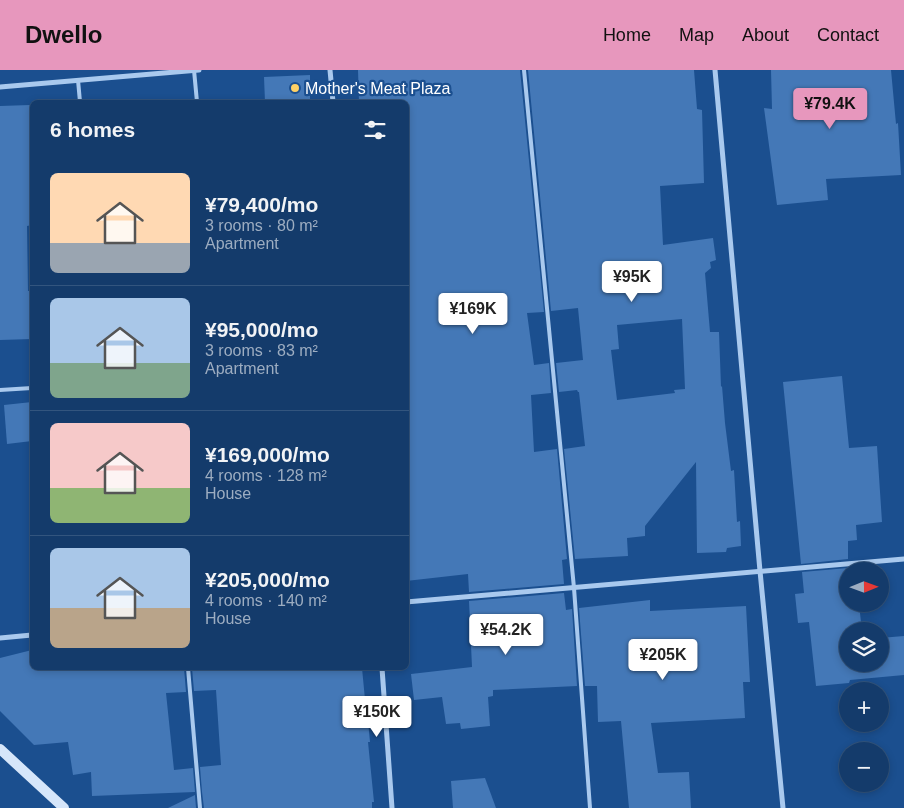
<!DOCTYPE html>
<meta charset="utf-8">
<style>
:root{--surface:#143b6b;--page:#1d4271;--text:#f1f3f6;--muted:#9dadc1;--line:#33557e;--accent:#e797bd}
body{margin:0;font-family:Arial,sans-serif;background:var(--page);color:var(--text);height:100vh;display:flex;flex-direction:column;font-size:19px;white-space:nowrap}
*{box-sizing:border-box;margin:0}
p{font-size:16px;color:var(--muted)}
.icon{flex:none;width:28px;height:28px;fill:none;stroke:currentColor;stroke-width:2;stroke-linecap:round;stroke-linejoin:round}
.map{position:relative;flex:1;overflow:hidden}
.sheet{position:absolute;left:30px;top:30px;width:379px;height:570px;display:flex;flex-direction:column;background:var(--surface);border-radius:8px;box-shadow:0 2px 8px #0003,0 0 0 1px var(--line)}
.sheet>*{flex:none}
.needle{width:32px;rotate:89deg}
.fabs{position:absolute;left:839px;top:492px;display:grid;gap:10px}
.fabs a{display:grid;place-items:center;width:50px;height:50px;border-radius:50%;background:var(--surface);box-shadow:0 2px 8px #0003,0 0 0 1px var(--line);font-size:25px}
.price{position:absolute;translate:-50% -42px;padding:0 11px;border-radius:5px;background:#fff;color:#222;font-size:16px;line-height:32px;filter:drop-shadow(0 1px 2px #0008)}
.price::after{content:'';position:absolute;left:50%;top:30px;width:15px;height:11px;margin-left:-8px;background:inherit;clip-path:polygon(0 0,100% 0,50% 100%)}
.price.on{background:var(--accent);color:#111}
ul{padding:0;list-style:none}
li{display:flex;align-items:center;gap:15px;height:125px;padding:0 20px}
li+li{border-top:1px solid var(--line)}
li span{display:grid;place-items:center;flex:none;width:140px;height:100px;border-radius:8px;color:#555}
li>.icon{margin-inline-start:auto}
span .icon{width:60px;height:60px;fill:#fffc;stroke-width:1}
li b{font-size:21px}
h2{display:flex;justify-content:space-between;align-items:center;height:60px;padding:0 20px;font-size:21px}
header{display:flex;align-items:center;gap:30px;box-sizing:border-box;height:70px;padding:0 25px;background:var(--accent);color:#111}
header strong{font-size:24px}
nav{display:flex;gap:28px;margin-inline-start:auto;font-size:18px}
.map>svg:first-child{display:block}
.building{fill:#4478b7;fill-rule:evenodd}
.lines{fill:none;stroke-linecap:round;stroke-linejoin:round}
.lane{stroke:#a9c9ee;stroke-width:4}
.street{stroke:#a9c9ee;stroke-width:5}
.secondary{stroke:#d6e6fa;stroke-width:10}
.poi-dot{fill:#ffd166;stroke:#1b4f8f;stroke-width:2}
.labels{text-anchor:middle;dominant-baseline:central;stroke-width:4.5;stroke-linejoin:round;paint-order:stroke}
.poi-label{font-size:16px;fill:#fff;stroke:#1b4f8f;text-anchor:start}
</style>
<header>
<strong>Dwello</strong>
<nav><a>Home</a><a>Map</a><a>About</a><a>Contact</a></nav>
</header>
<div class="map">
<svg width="904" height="738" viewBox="0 0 904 738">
<rect width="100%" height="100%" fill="#1b4f8f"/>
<!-- building -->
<g class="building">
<path d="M358 0H520L544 242 527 243 534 295 549 293 551 323 531 325 534 382 557 379 567 489 562 490 564 514 469 522 468 504 406 511V32H359Z"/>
<path d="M528 0H694L697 39 702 40 704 113 660 116 663 175 713 168 716 190 710 192 711 198 705 203 710 262H719L721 317 722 316 725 353 731 401 734 400 737 452 740 451 741 476 727 478 726 482 697 483 696 392 645 456V466L627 468 628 486 575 489 564 379 585 376 579 322H578L577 320 559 322 556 293 583 290 578 238 551 241ZM682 249 685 319 674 320 675 323 617 330 611 280 619 279 617 255Z"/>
<path d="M771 0H891L896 54 898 53 901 105 826 109 828 130 777 135 764 38 772 39Z"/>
<path d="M310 5V32H265L264 7Z"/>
<path d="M30 35 31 99H32V155L27 156 28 221H32V269L0 270V36Z"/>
<path d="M842 306 849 378 877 376 882 452 856 455 857 470 848 471V489L801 494 783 312Z"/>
<path d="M32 332V371L7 374 4 335Z"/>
<path d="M848 498V534H859L862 561H848V594H880V568L904 566V605L850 610 849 613 816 616 809 552 798 553 795 524 804 523 802 502Z"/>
<path d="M564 523 566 540 572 539 577 616 493 620V626L488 627 490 656 461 659 460 653 446 654 442 627 414 630 411 604 472 597 469 531Z"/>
<path d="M650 530V541L746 536 750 612H743L745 648 651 653 658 703 689 702 691 738H629L621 651 598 652 597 616H585L579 538Z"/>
<path d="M32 580V598H184L186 622 166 623 174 700 193 698 195 722 92 726 91 702 73 705 68 672 34 675 0 641V588Z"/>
<path d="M192 598H362L366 640H367L370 672H368L374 732H372V738H204L202 722H203H202L200 697 221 695 216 620 194 621Z"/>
<path d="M485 708 496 738H453L451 711Z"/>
<path d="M195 725 196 738H168Z"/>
</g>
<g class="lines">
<!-- lane -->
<g class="lane">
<path d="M194 0 197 32"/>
<path d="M524 0 574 518 590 738"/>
<path d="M78 10 80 32"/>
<path d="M0 320 32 318"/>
<path d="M188 598 200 738"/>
</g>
<!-- street -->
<g class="street">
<path d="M330 0 333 32"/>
<path d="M715 0 760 501 783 738"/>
<path d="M0 17 199 0"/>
<path d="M406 532 904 489"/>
<path d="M0 568 32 565"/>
<path d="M382 598 392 738"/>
</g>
<!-- secondary -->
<path class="secondary" d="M0 679 64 738"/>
</g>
<!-- markers -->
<circle class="poi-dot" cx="295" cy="18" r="5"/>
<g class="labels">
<!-- poi labels -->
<g class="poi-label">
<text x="305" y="18">Mother's Meat Plaza</text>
</g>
</g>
</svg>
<div class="fabs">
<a><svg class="needle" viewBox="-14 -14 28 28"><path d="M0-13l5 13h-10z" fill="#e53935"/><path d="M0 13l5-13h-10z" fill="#9dadc1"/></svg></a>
<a><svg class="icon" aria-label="layers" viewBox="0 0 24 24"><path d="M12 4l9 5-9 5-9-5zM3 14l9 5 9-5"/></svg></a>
<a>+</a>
<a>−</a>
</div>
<b class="price on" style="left:830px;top:60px">¥79.4K</b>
<b class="price" style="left:632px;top:233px">¥95K</b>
<b class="price" style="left:473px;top:265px">¥169K</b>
<b class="price" style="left:506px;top:586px">¥54.2K</b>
<b class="price" style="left:663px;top:611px">¥205K</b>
<b class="price" style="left:377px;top:668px">¥150K</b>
<section class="sheet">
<h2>6 homes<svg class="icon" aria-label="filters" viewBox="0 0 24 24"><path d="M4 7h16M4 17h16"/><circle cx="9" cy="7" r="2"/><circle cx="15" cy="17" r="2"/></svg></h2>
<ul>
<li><span style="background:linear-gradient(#ffd9b3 70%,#9aa5b1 0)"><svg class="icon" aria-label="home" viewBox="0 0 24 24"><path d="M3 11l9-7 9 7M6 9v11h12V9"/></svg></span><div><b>¥79,400/mo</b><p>3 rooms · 80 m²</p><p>Apartment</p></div></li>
<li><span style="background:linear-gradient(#a9c7e8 65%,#7fa58c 0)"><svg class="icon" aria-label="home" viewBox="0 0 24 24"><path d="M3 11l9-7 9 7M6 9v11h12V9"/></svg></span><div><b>¥95,000/mo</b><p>3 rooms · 83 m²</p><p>Apartment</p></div></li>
<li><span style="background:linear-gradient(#f6c9c9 65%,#8fb573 0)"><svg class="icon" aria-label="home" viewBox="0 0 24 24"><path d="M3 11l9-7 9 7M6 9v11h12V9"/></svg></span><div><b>¥169,000/mo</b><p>4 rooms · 128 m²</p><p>House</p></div></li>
<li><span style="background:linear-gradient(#a9c7e8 60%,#b9a48a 0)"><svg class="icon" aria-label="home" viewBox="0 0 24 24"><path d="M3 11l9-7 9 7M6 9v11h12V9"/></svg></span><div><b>¥205,000/mo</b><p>4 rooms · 140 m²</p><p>House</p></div></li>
</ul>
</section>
</div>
